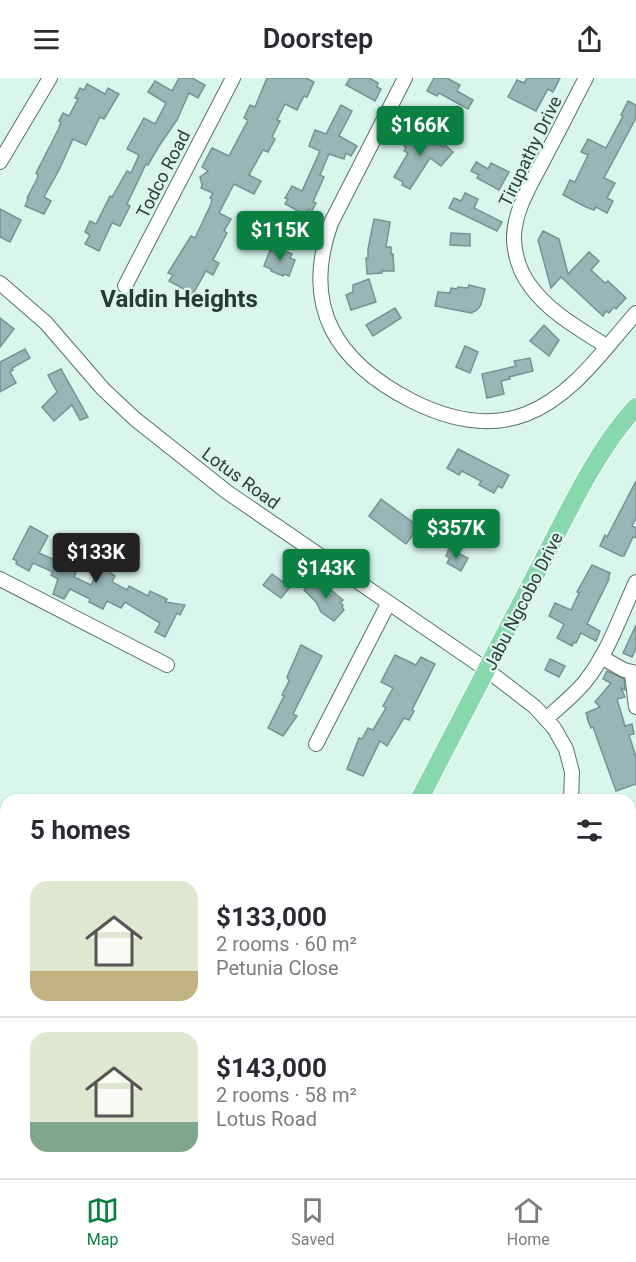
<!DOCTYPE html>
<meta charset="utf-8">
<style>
:root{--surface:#fff;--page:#f2f2f3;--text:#2b2b33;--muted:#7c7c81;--line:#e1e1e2;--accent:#0b8043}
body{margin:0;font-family:Roboto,sans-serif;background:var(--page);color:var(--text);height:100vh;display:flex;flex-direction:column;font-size:22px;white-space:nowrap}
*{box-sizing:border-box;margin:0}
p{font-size:20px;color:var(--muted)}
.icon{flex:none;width:33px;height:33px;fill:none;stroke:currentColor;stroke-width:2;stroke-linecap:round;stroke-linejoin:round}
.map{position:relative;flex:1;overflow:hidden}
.drawer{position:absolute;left:0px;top:716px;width:636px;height:386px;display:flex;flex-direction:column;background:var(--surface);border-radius:18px 18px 0 0;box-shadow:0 2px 4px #0004}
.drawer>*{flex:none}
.price{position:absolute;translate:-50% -51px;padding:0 14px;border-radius:6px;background:var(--accent);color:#fff;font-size:20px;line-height:39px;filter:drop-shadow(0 2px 3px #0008)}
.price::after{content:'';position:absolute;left:50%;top:36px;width:18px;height:14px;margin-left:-9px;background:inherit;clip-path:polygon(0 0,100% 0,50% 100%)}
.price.selected{background:#222;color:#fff}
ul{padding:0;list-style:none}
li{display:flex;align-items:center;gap:18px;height:150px;padding:0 30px}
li+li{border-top:2px solid var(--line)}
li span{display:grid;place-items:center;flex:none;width:168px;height:120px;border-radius:18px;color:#555}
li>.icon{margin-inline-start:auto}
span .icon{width:72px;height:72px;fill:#fffc;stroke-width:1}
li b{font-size:26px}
h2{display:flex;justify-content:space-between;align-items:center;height:72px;padding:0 30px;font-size:26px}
header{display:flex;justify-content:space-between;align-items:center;height:78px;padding:0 30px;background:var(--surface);font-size:27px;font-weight:600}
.menu{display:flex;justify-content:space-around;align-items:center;height:84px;border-top:2px solid var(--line);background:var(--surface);font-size:16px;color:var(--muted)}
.menu a{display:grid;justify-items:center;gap:3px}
.menu .selected{color:var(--accent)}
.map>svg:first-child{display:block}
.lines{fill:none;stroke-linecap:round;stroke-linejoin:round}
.stream{stroke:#43aac0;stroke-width:3}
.building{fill:#98b6b6;stroke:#759392;stroke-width:1.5}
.minor-casing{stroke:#577169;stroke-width:16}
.major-casing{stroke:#fff;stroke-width:20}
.minor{stroke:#fff;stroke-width:14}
.major{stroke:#87d9ad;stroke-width:18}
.labels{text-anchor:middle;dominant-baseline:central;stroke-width:4.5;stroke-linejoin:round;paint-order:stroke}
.street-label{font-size:18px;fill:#313d39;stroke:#d9f6ed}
.district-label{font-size:24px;font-weight:bold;fill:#233b34;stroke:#d9f6ed}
</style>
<header><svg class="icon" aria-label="menu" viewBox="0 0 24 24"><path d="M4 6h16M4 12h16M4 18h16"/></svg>Doorstep<svg class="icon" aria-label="share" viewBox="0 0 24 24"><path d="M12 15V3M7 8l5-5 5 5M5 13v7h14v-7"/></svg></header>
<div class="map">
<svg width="636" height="1100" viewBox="0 0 636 1100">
<rect width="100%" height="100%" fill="#d9f6ed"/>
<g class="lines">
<!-- stream -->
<g class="stream">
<path d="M630 867 636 860"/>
<path d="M282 1100 288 1095"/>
</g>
</g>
<!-- building -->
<g class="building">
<path d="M179 0H192L205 7 198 20 189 15 177 42 159 68 148 87 146 86 127 126 130 128 120 148 112 145 99 173 85 166 90 157 85 154 90 143 96 146 110 118 112 119 127 93 131 95 139 77 127 71 133 60 144 40 155 46 166 25 148 14 155 3 172 13Z"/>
<path d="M267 0H306L314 4 307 19 304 18 297 32 285 26 277 42 280 43 272 59 275 61 268 74 263 72 249 97 261 103 254 116 234 106 219 135 231 141 224 153 227 155 213 182 219 185 213 197 206 193 193 216 169 203 173 197 168 195 191 158 195 160 211 126 212 121 210 120 213 115 201 110 202 107 200 99 208 93 202 89 212 70 229 78 248 42 244 40 250 27 255 29Z"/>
<path d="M350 0H369L378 5 377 9 381 11 375 23 346 7Z"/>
<path d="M434 0H447L460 7 457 13 473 22 468 31 439 15 437 18 427 13Z"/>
<path d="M527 0H560L553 14 548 11 536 33 508 19 517 2 524 5Z"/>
<path d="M87 6 105 16 108 10 119 16 104 41 100 39 86 67 73 61 59 92 44 119 51 123 44 136 25 128 28 121 27 120 37 101 38 97 36 95 58 52 61 44 59 43 63 35 69 38 78 21 75 20 80 10 84 12Z"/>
<path d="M628 23 636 27V40L604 100 615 105 607 120 613 123 607 135 596 129 594 132 586 129 563 117 570 102 575 104 588 77 581 74 588 61 606 70 623 38 621 37Z"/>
<path d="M341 27 352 33 339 58 357 68 351 78 346 75 344 81 329 76 320 97 324 99 313 124 316 125 312 133 309 131 306 137 285 126 288 121 285 120 292 108 302 113 320 73 309 68 315 52 326 56Z"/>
<path d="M412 50 429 59 428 61 444 69 445 67 453 74 441 88 430 80 410 111 402 107 403 104 394 99 408 75 404 73 406 69 404 68Z"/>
<path d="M476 84 488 91 491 85 509 94 499 112 477 100 479 97 471 93Z"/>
<path d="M465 115 478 121 474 130 502 144 497 153 449 130 454 120 461 123Z"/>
<path d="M0 131 21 142 10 164 0 159Z"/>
<path d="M374 141 390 144 386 169H391V176H393L394 193H382V195L367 196 366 180H368V171Z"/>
<path d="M543 153 559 161 568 196 589 174 599 183 591 192 605 205 608 203 626 220 616 231 614 229 609 235 606 233 603 238 561 199 551 210 538 162Z"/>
<path d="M451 155 470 156V168L450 167Z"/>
<path d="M279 171 292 176 290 180 295 182 289 198 284 196 283 198 271 193V191L264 188 270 172 278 175Z"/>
<path d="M369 201 376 224 351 232 346 217 353 214V207Z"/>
<path d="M469 207 485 211 481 227 477 232 471 235 435 228 438 214 450 215 451 210 457 211 458 209 468 210Z"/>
<path d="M395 230 401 240 373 258 366 247Z"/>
<path d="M0 240 14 251 0 269Z"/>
<path d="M544 247 559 262 549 278 530 263Z"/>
<path d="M465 268 478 274 470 295 456 289Z"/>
<path d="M25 271 30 280 12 290 13 292 10 294 16 305 0 314V284Z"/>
<path d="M530 280 533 293 509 299 510 301 501 303 504 316 487 320 482 296 516 288 514 283Z"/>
<path d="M61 291 88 339 80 342 72 327 54 343 42 329 57 314 48 297Z"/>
<path d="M458 371 509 397 502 410 498 408 494 415 479 407 481 403 462 393 459 397 447 390Z"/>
<path d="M636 403V440L632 448 636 450V460L633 459 624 478H621L600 468 605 457 607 459Z"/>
<path d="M381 421 419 449 406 466 369 438Z"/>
<path d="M30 448 48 458 39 475 77 492 74 499 91 507 101 488 111 493 110 495 115 498 112 504 127 512 129 508 148 518 150 513 167 521 165 524 185 527 180 537 177 535 165 559 155 554 160 545 125 524 121 530 107 523 103 531 89 524 90 521 70 511 64 521 53 516 58 501 51 497 53 494 33 485 29 493 16 486 17 483 13 481Z"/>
<path d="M449 471 468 480 461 493 447 485 450 480 446 478Z"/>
<path d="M592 487 610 495 608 501H609L587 546 600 553 596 563 581 555 576 565 574 564 572 568 557 560 564 546 549 538 555 525 571 532 579 515 577 514Z"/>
<path d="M272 496 290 509 281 520 263 507Z"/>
<path d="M313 502 319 506 321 504 343 522 340 525 343 527 342 529 344 532 334 543 321 534 316 524 304 512Z"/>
<path d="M636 547V570L632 579 623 575Z"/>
<path d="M301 567 322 578 293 636 297 638 283 658 268 650 284 618 282 617 289 603 287 599Z"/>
<path d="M395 577 416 587 421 579 435 586 412 632 414 633 409 642 404 640 387 668 380 663 363 698 347 691 359 660 362 661 368 650 373 652 386 630 383 628 393 610 381 604Z"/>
<path d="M550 581 565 588 559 599 545 592Z"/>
<path d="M607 593 624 601 625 612 621 610 625 619 617 621 625 648 632 646 634 656 629 657 636 679V706L616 713 593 649 591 650 587 640H588L586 635 600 629 595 624 611 605 603 601Z"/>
</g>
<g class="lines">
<defs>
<g id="minor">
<path d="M405 0 331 145C301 229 336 284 412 323 448 341 487 351 526 336 573 318 604 271 636 235"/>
<path d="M586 0C573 24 561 49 548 73 535 100 513 131 514 162 515 179 521 196 531 209 550 235 580 251 606 268"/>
<path d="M0 84 50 0"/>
<path d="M0 205 46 245 103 311 135 341 227 414 487 592 535 629 554 650 566 671 572 694 571 722"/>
<path d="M125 208 233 0"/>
<path d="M0 501 167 587"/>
<path d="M601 579 624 592 636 595"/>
<path d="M632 596 636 629"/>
<path d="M546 641C559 629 573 618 584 605 608 576 620 538 636 504"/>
<path d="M316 666 388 526"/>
<path d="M0 853 6 856"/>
<path d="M0 943 6 946"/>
<path d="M328 1100 333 1095"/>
</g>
<g id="major">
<path d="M419 722C459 646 498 570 537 494 565 441 595 373 636 329"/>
<path d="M0 1091 6 1090"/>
</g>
</defs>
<!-- minor casing -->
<use href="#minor" class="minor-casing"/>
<!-- major casing -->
<use href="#major" class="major-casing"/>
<!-- minor -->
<use href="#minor" class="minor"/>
<!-- major -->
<use href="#major" class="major"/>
</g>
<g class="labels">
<!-- street labels -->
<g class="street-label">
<text transform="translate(530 73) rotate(-64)">Tirupathy Drive</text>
<text transform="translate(163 96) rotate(-63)">Todco Road</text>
<text transform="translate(241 400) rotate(36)">Lotus Road</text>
<text transform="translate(523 523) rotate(-63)">Jabu Ngcobo Drive</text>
</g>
<!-- district labels -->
<g class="district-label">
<text x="179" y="221">Valdin Heights</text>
</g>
</g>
</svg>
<b class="price" style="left:420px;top:79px">$166K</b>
<b class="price" style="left:280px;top:184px">$115K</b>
<b class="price" style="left:456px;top:482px">$357K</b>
<b class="price selected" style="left:96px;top:506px">$133K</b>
<b class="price" style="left:326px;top:522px">$143K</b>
<section class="drawer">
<h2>5 homes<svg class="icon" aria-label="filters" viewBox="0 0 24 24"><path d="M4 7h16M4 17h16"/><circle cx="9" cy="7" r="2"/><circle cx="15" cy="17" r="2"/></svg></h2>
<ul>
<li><span style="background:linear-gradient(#dfe7d0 75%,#c2b280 0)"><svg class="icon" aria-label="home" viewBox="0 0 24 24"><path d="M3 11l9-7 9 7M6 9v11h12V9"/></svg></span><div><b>$133,000</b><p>2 rooms · 60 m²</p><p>Petunia Close</p></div></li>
<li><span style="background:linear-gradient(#dfe7d0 75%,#7fa58c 0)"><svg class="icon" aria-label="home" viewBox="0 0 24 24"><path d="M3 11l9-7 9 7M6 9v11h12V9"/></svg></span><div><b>$143,000</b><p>2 rooms · 58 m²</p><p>Lotus Road</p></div></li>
</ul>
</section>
</div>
<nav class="menu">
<a class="selected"><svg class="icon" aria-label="map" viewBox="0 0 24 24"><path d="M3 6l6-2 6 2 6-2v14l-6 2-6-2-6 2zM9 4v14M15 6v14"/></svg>Map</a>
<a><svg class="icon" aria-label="saved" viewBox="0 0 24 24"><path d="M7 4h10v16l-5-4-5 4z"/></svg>Saved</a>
<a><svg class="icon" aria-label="home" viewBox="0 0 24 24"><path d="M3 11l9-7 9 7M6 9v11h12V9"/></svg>Home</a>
</nav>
